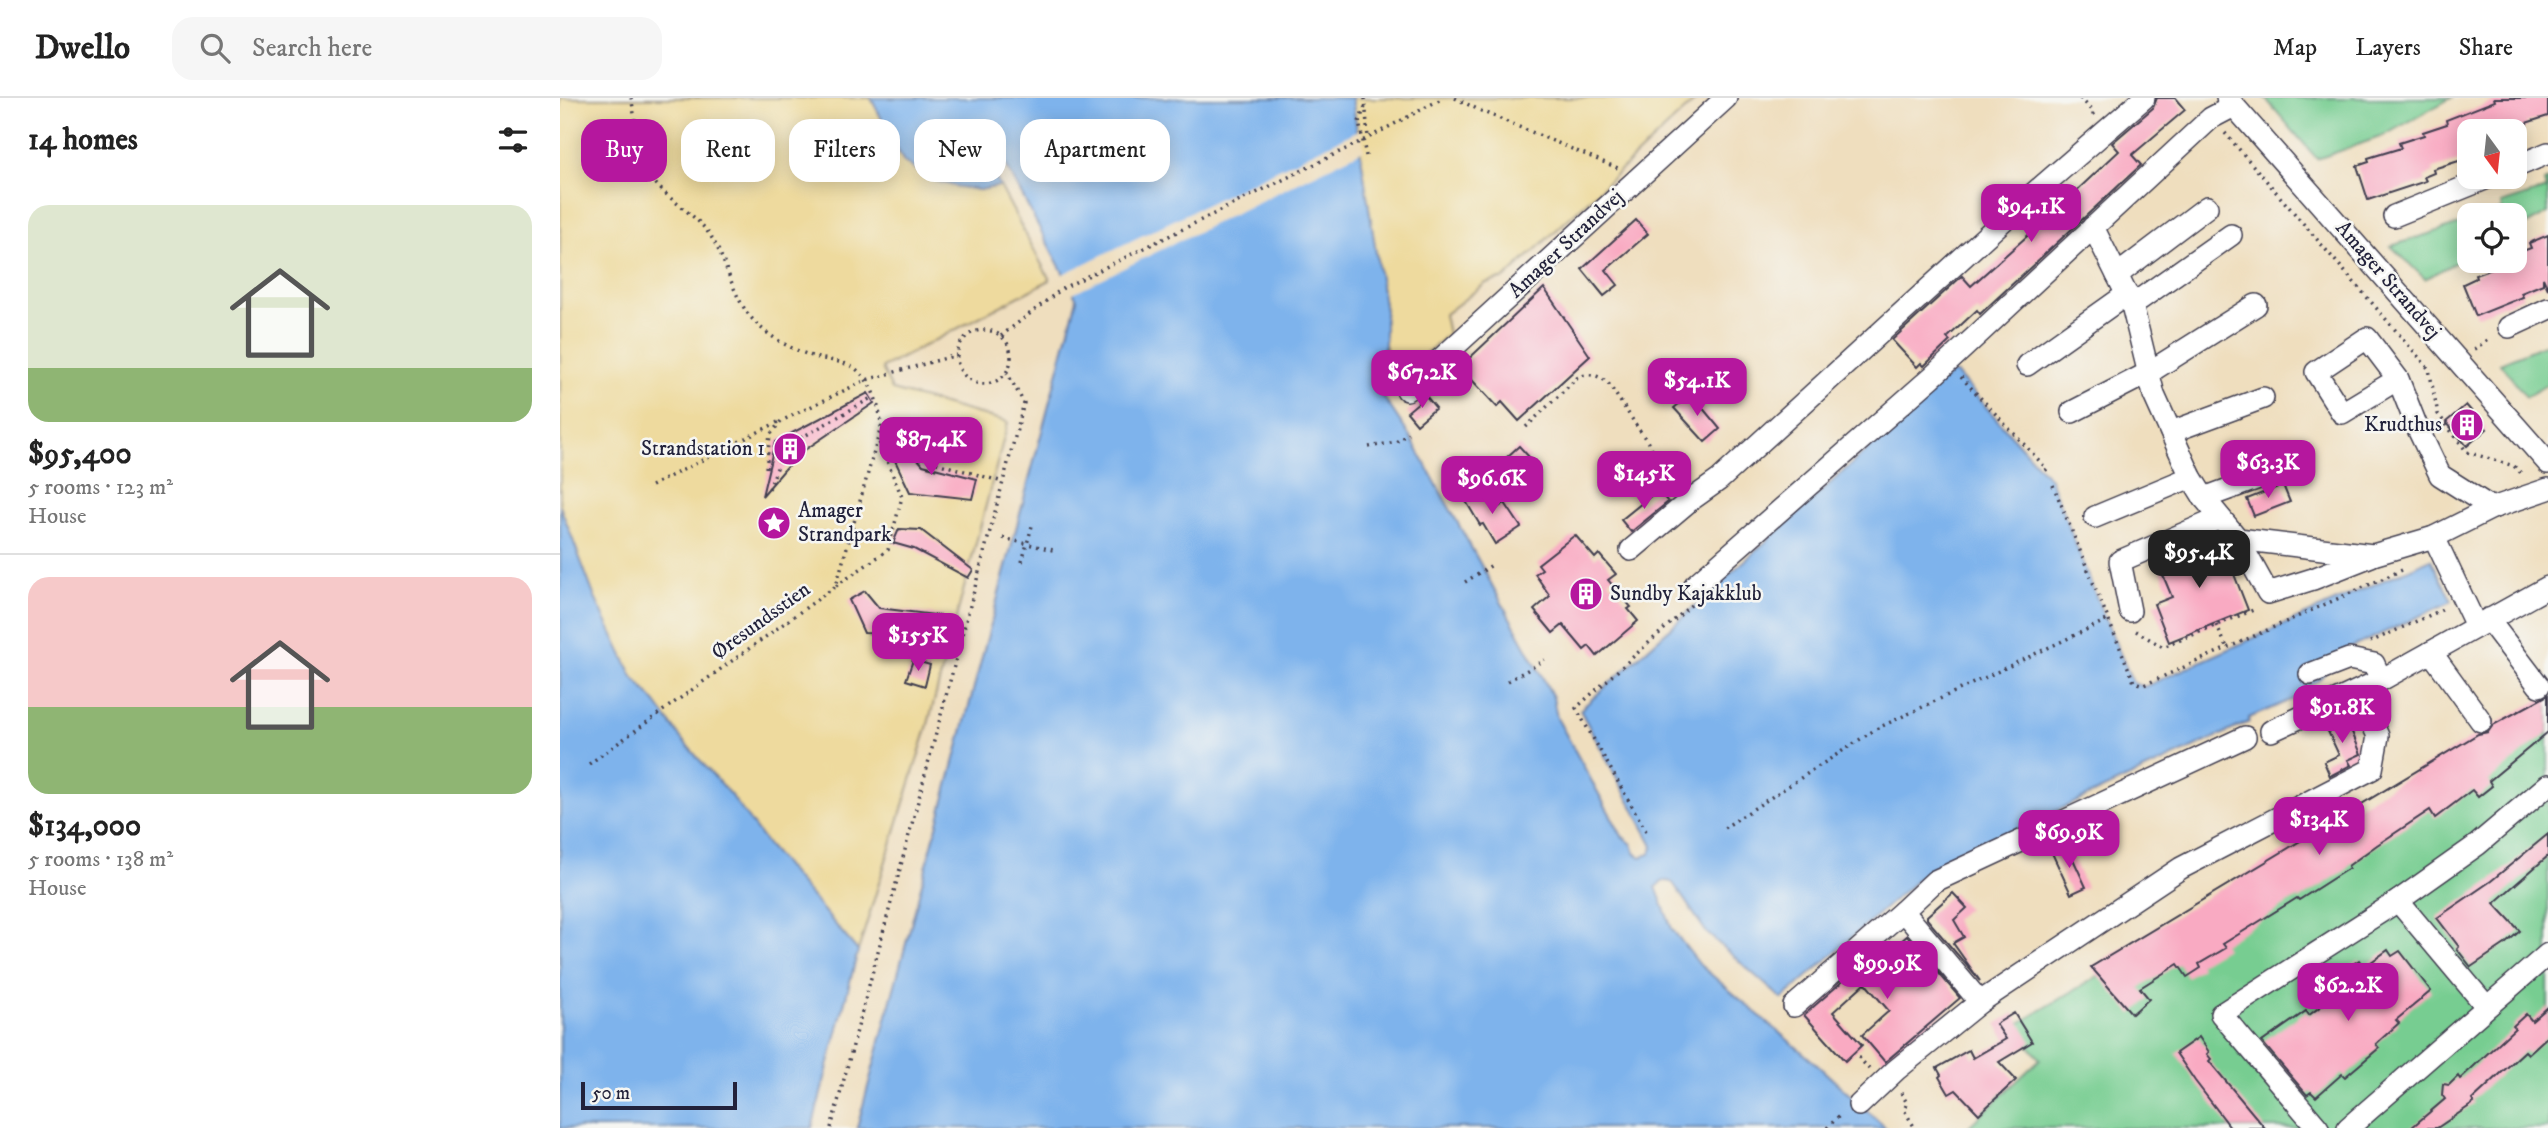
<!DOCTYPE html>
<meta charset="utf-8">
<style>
:root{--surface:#fff;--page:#f6f6f6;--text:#222;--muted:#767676;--line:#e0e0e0;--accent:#b5179e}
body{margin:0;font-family:"IM FELL DW Pica",serif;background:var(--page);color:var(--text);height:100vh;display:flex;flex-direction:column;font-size:26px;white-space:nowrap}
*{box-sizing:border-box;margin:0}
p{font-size:23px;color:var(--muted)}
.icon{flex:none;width:38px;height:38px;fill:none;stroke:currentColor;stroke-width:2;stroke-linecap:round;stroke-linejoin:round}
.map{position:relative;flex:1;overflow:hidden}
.sheet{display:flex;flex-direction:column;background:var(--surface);width:560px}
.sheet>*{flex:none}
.banner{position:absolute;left:21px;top:21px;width:665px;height:63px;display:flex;gap:14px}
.needle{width:46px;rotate:165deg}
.tools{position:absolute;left:1897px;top:21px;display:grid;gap:14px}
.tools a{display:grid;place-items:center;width:70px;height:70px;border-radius:14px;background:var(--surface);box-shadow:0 4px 18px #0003;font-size:35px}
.scale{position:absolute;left:21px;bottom:18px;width:156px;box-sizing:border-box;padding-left:7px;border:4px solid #22223b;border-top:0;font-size:19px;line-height:24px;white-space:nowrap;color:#22223b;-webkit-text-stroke:5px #f6f6f2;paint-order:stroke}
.price{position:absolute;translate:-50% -60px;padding:0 16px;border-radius:14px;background:var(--accent);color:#fff;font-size:23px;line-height:46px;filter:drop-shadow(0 2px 4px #0008)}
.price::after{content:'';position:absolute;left:50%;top:42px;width:21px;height:16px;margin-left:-10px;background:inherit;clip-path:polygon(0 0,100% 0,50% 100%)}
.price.active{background:#222;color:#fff}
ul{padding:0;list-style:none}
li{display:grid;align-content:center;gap:14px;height:371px;padding:0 28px}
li+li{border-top:2px solid var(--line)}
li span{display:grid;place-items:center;height:217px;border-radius:21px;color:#555}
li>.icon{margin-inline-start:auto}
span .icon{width:126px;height:126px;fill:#fffc;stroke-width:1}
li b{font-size:30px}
h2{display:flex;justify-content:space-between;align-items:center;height:84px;padding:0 28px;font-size:30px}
.tag{padding:0 24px;border-radius:21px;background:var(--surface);box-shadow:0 4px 18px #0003;font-size:24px;line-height:63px}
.tag.active{background:var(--accent);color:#fff}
header{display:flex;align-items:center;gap:42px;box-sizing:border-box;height:98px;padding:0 35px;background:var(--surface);border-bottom:2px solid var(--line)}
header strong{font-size:33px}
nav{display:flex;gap:38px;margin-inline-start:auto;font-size:24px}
.search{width:490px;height:63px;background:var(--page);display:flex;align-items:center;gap:18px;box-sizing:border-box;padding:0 24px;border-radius:21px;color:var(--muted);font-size:26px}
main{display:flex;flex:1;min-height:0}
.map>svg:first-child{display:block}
.green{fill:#77cd91;stroke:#4c7866;stroke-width:2}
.sand{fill:#eeda9e;stroke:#887e6c;stroke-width:2}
.water{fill:#7eb3ec;stroke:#506a94;stroke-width:2}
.pier{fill:#efdebe}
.building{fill:#f9aac2}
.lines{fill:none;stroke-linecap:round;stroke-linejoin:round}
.minor-casing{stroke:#413e4f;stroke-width:24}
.path{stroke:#413e4f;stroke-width:3.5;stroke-dasharray:2 5;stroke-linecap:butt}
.minor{stroke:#fff;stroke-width:21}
.labels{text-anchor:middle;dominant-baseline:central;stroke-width:5;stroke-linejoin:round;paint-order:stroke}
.street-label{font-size:21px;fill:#22223b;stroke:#f6f6f2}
.poi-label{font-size:21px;fill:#22223b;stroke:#f6f6f2;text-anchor:end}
</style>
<header>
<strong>Dwello</strong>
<div class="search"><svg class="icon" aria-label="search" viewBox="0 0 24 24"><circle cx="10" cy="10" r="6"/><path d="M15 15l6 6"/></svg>Search here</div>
<nav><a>Map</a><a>Layers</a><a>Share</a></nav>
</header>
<main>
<section class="sheet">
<h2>14 homes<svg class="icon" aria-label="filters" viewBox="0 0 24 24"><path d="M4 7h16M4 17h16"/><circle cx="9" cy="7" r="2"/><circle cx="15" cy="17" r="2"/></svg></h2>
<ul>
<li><span style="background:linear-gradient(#dfe7d0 75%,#8fb573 0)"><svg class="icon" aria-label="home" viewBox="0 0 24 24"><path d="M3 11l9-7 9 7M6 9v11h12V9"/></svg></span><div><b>$95,400</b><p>5 rooms · 123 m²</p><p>House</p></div></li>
<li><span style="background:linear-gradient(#f6c9c9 60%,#8fb573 0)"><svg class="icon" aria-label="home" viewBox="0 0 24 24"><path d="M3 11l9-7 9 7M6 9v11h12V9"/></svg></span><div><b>$134,000</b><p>5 rooms · 138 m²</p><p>House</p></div></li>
</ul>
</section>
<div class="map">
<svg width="1988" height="1030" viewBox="0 0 1988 1030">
<rect width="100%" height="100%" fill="#f6f6f2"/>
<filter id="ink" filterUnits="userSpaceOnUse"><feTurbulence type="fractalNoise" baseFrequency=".0143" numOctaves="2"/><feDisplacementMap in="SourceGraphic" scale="14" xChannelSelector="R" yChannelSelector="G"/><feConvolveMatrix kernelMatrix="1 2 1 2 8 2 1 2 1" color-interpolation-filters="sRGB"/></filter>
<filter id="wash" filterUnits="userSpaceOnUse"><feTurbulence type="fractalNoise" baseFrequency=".00686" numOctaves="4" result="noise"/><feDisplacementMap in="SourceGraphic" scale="28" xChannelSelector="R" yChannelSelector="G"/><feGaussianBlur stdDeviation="1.57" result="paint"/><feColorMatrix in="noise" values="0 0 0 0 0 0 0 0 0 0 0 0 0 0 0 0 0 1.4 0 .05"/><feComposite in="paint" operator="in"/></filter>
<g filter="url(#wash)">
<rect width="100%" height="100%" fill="#efdebe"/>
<!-- green -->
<g class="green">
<path d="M1705 0H1891L1823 38 1757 61Z"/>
<path d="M1988 82V115L1955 133V117H1925L1942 112 1941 106 1986 91 1984 84Z"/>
<path d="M1909 123V157L1865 181 1831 148Z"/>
<path d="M1988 245V286L1966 299 1940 265Z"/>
<path d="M1988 609V1030H1407L1480 961 1453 929Z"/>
</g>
<!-- sand -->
<g class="sand">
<path d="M0 0H311L344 64 419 92 440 88 490 182 322 270 332 292 448 324 367 630 298 853 208 748 174 701 123 643 96 605 73 579 35 500 0 408Z"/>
<path d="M792 0H1138L945 180 926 185 884 217 888 236 835 283 825 246V213Z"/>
</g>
<!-- water -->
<g class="water">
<path d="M311 0H792L825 213V246L819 265 821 295 851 340 976 567 993 599 997 620 1062 738 1072 746 1075 755 1081 759 1090 756 1093 750 1092 745 1020 612 1391 276H1397L1490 381 1543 516 1573 585 1584 589 1871 461 1892 503 1786 552 1758 583 1745 588 1747 595 1689 620V624L1368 772 1222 901 1147 835 1113 785C1106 781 1101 783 1096 789L1112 831 1140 867 1255 965 1326 1030H297L517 201 427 31 413 42 440 88 419 92 394 88 373 82 344 64Z"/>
<path d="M0 408 35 500 73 579 96 605 123 643 174 701 208 748 298 853 252 1030H0Z"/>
</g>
<!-- pier -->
<path class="pier" d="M801 31 804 52 511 196 501 177Z"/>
<g id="blocks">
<!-- building -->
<g class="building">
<path d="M1597 0H1615L1625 12 1572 57 1581 67 1420 216 1417 212 1387 240 1390 243 1364 268 1361 265 1357 269 1332 242 1402 178 1411 188 1483 124 1559 53 1552 45 1593 10Z"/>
<path d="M1934 0H1988V18L1966 25 1967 29 1953 33H1909V55L1901 58 1902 62 1873 71 1874 75 1864 79 1866 83 1808 102 1797 68 1809 64 1808 60 1841 50 1839 45 1864 37 1863 34 1887 26 1886 22 1935 3Z"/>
<path d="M1076 122 1088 136 1046 172 1058 187 1044 198 1022 171Z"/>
<path d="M1988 137V191L1983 180V186L1961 195 1963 199 1916 218 1903 186 1916 180 1915 177 1955 163V156L1971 150 1969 145Z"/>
<path d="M984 190 1030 258 959 323 942 304 937 309 900 269Z"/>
<path d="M308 295 314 305 236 358 202 398 215 344Z"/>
<path d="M1131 296 1160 331 1145 344 1114 310Z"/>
<path d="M866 298 876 310 857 326 847 314Z"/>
<path d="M1906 307 1927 331 1907 348 1886 324Z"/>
<path d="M344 345 363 367 417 381 412 401 350 394 330 352Z"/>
<path d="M959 348 970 360 959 371 947 359Z"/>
<path d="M1723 387 1730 404 1694 418 1687 401Z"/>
<path d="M920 390 934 412 945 405 961 429 935 446 923 426 920 427 904 400Z"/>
<path d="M1098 392 1108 404 1071 434 1061 422Z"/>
<path d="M339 431 361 432 413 472 408 480 354 451 333 445Z"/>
<path d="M1015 437 1035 460 1039 456 1056 476 1048 482 1071 509 1068 511 1078 523 1037 558 1029 548 1024 552 1003 527 993 535 974 512 990 498 975 476 982 471 978 466Z"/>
<path d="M1659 438 1688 512 1609 544 1594 506 1612 499 1597 463Z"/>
<path d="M305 493 319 510 383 518 378 538 304 535 289 502Z"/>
<path d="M353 562 370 567 365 588 346 582Z"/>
<path d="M1988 597V634L1929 683 1932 688 1918 699 1912 692 1875 720 1870 712 1817 747 1788 768 1789 770 1739 802 1737 800 1663 846 1666 850 1639 866 1641 870 1627 879 1618 866 1580 890 1589 901 1572 916 1531 869 1918 636 1928 634 1933 627Z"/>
<path d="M1785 617 1801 656 1788 662 1791 667 1770 678 1764 664 1779 657 1765 627Z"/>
<path d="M1988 736V758L1934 805 1960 833 1945 846 1911 869 1897 851 1899 849 1877 820 1931 783Z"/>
<path d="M1507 748 1526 789 1511 796 1492 755Z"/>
<path d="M1393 795 1407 810 1394 822 1404 839 1393 845 1420 883 1367 821V818Z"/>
<path d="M1347 838 1400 900 1325 964 1302 937 1329 913 1305 885 1273 914 1302 947 1285 963 1244 917 1315 855 1320 861Z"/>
<path d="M1828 852 1832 858 1840 853 1871 893 1836 922 1839 925 1816 946 1819 950 1785 979 1782 976 1756 999 1751 994 1747 997 1702 944 1746 913 1749 917 1788 888 1779 875 1799 862 1804 869Z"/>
<path d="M1988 909V938L1968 956 1965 953 1912 1002 1914 1005 1877 1030H1851L1885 1001 1882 997 1883 986 1889 987 1898 978 1900 981 1955 930 1953 928 1966 916 1972 923Z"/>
<path d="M1454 915 1472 944 1439 964 1456 982 1419 1016 1396 992 1389 996 1379 979 1381 977 1377 970 1409 952 1413 960 1446 941 1436 926Z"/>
<path d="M1639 939 1649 954 1647 956 1651 961 1649 963 1705 1030H1671L1635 983 1616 955Z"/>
</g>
</g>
</g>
<g filter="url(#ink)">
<use href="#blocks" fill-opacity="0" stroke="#413e4f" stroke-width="2"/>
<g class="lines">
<defs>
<g id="minor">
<path d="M1667 0 1988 365"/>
<path d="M1955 69 1988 55"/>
<path d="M1834 118 1930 79"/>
<path d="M1533 129 1572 207 1594 297 1631 379 1644 400 1678 441 1813 457 1874 439 1932 410 1988 391"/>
<path d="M1557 177 1647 109"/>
<path d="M1572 207 1671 137"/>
<path d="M1949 229 1988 211"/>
<path d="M1467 267 1567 196"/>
<path d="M1838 281 1782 315 1756 274 1807 240 1838 281 1857 329 1880 377 1932 410"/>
<path d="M847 292 1166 0"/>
<path d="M1512 314 1588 275 1696 207"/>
<path d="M1611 334 1703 300"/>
<path d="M1644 400 1737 366"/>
<path d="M1535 419 1631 379"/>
<path d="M1874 439 1916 528"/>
<path d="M1678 441 1708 495 1753 481 1811 458"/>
<path d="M1071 452 1128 404 1159 382 1458 109 1584 0"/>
<path d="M1135 487 1372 279 1651 20 1674 8"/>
<path d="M1570 513 1560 463 1660 420"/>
<path d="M1928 521 1979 588"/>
<path d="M1871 554 1921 623"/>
<path d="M1750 576 1789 561 1814 566 1821 582"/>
<path d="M1711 633 1821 582 1988 489"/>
<path d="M1838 803 1926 908"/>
<path d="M1420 904 1343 813 1375 783 1685 639"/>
<path d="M1234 908 1343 813"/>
<path d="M1299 1007 1336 972 1420 904 1621 770 1812 671 1818 638 1798 594"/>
<path d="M1758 1030 1661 916 1838 803 1917 747 1988 687"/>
<path d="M1788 1030 1988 856"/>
</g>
</defs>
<!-- minor casing -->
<use href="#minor" class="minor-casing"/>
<!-- path -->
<g class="path">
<path d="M805 0 808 40"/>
<path d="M895 0 921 13 1060 71"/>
<path d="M1520 0 1533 13V18"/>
<path d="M805 9 799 24 806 58"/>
<path d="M1665 35 1869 271 1878 316 1907 354 1954 368 1964 378"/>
<circle cx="424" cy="259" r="27"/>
<path d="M441 238 503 190 808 40 883 0"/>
<path d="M1914 251 1931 240"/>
<path d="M1401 279 1487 371 1485 373"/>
<path d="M966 329 1017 280C1028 274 1039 277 1048 285L1117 388"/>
<path d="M809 349 836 344 848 335"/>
<path d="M322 351 349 338 366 362 443 384"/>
<path d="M206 370 210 337 221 323 306 282 397 257"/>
<path d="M1493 387 1574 584 1584 587 1842 472"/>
<path d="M91 388 220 323"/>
<path d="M209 391 225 349 313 299"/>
<path d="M443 440 497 453"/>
<path d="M462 464 472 428"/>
<path d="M905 484 932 467"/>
<path d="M276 488 328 452 342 399 319 344"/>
<path d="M1656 527 1667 549"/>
<path d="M1576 533 1603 549 1696 511"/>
<path d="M1810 544 1886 510"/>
<path d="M948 583 985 562"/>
<path d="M29 666 276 488 321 329C321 311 312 284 297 272 285 262 266 263 252 258 233 252 211 240 197 226 170 200 169 162 147 133 130 111 100 98 87 73 75 50 77 24 71 0"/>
<path d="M1164 730 1316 631 1549 521"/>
<path d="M1086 733 1016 610 1131 507"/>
<path d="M1294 954 1309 971"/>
<path d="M1341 995 1347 1005 1344 1012 1355 1030"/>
<path d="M271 1030 464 305 447 275"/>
<path d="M1267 1030 1280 1017"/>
</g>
<!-- minor -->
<use href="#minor" class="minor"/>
</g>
</g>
<!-- icons -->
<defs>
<symbol id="building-disc" viewBox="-11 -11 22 22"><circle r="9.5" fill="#b5179e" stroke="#f6f6f2"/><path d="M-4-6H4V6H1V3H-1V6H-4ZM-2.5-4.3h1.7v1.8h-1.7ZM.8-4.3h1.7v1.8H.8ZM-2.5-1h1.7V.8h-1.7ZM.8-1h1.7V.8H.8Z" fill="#fff"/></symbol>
<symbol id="sight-disc" viewBox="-11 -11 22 22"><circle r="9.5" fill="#b5179e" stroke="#f6f6f2"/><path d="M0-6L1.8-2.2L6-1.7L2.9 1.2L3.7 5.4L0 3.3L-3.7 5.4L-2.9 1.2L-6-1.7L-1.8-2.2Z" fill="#fff"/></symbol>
</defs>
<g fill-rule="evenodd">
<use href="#building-disc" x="1888" y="308" width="38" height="38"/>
<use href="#building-disc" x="211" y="332" width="38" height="38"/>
<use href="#sight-disc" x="195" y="406" width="38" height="38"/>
<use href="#building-disc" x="1007" y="477" width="38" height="38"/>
</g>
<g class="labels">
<!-- street labels -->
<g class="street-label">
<text transform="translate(1006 146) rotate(-43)">Amager Strandvej</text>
<text transform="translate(1828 182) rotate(49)">Amager Strandvej</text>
<text transform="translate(201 523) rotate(-36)">Øresundsstien</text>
</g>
<!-- poi labels -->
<g class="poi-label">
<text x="1882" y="327">Krudthus</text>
<text x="205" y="351">Strandstation 1</text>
<text x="238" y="413" text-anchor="start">Amager<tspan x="238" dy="24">Strandpark</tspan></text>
<text x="1050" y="496" text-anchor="start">Sundby Kajakklub</text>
</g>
</g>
</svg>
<div class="tools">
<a><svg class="needle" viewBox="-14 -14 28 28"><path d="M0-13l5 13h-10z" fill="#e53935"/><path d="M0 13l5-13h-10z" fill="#767676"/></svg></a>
<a><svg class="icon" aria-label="locate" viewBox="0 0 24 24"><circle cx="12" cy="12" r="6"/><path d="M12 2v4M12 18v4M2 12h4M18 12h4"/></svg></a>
</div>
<div class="scale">50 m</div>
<b class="price" style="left:1471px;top:146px">$94.1K</b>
<b class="price" style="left:862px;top:312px">$67.2K</b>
<b class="price" style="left:1137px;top:320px">$54.1K</b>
<b class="price" style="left:371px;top:379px">$87.4K</b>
<b class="price" style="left:1708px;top:402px">$63.3K</b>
<b class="price" style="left:1084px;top:413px">$145K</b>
<b class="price" style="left:932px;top:418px">$96.6K</b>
<b class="price active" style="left:1639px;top:492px">$95.4K</b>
<b class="price" style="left:358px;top:575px">$155K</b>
<b class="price" style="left:1782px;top:647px">$91.8K</b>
<b class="price" style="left:1759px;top:759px">$134K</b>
<b class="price" style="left:1509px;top:772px">$69.9K</b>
<b class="price" style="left:1327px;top:903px">$99.9K</b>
<b class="price" style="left:1788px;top:925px">$62.2K</b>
<div class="banner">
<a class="tag active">Buy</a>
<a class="tag">Rent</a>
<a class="tag">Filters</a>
<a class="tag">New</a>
<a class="tag">Apartment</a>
</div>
</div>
</main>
